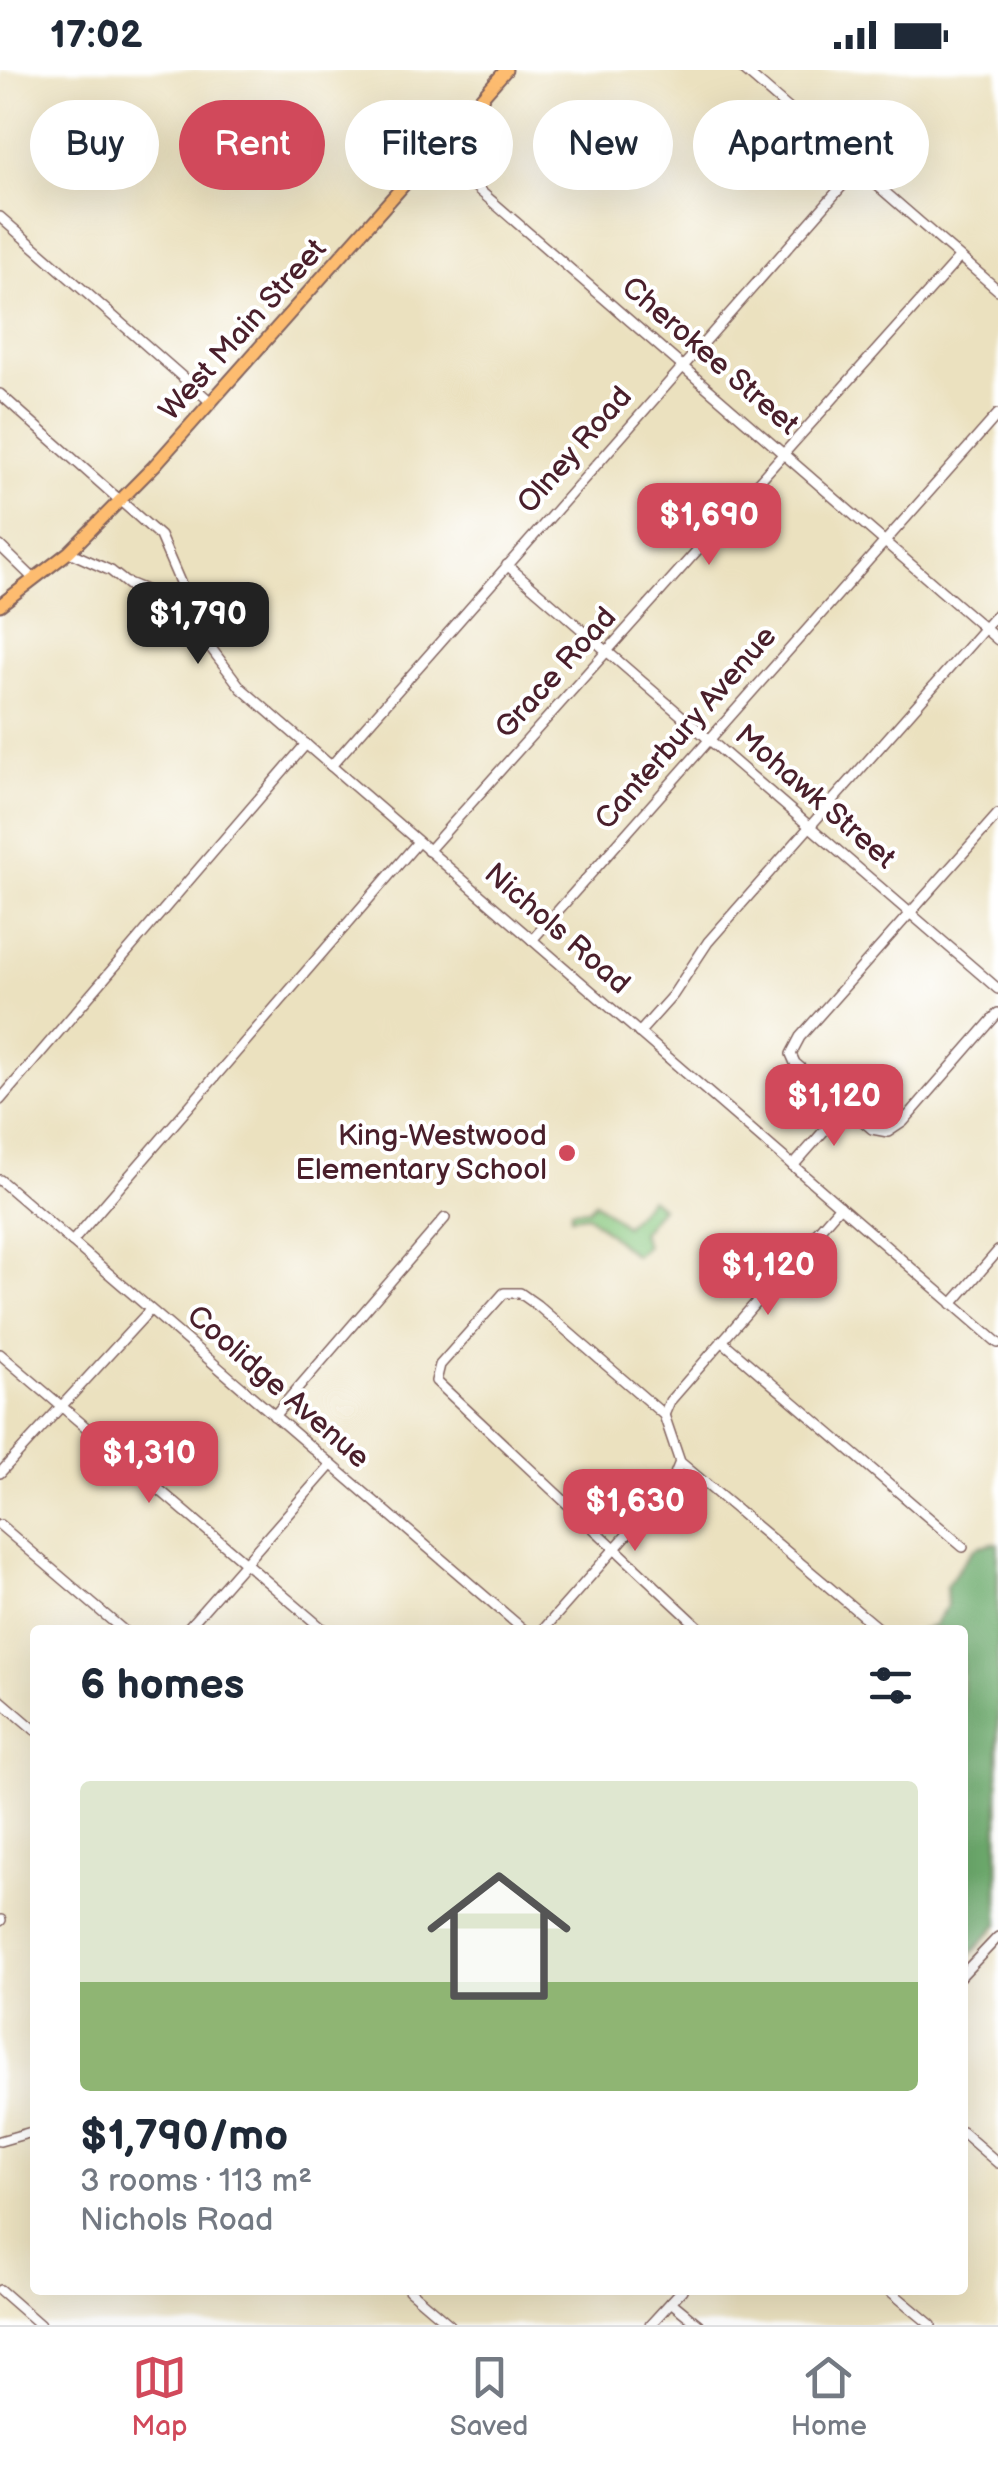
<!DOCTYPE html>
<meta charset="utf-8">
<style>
:root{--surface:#fff;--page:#f2f2f3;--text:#1f2937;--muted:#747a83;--line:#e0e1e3;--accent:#d1495b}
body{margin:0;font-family:"Balsamiq Sans",sans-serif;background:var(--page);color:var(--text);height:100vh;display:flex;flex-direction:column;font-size:38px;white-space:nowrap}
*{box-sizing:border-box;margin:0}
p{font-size:32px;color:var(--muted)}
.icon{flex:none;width:55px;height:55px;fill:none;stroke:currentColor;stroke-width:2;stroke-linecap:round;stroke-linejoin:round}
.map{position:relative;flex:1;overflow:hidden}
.sheet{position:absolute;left:30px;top:1555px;width:938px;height:670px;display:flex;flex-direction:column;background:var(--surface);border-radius:10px;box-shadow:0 10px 40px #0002}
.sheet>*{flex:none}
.top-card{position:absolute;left:30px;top:30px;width:940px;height:90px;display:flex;gap:20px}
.price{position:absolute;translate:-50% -85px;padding:0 22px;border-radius:20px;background:var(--accent);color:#fff;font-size:32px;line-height:65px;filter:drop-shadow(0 2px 5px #0008)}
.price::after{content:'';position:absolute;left:50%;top:60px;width:30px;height:22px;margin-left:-15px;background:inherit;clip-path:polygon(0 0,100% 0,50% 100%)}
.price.on{background:#222;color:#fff}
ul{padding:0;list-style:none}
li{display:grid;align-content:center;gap:20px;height:530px;padding:0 50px}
li span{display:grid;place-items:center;height:310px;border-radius:10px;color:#555}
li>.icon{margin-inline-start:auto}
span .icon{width:180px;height:180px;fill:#fffc;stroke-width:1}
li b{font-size:42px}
h2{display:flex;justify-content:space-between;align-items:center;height:120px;padding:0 50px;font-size:42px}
.pill{padding:0 35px;border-radius:45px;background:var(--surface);box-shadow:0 10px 40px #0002;font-size:35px;line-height:90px}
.pill.on{background:var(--accent);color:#fff}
.status{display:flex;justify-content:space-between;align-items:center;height:70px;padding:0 50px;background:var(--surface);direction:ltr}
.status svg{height:28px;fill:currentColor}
.tab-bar{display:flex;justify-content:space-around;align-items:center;height:140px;border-top:2px solid var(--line);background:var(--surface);font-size:28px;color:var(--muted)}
.tab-bar a{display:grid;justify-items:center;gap:5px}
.tab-bar .on{color:var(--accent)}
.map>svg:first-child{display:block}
.green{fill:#89c87f;stroke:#6a7455;stroke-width:2.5}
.forest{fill:#6eac6e;stroke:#5c664c;stroke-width:2.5}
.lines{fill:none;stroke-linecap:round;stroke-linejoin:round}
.minor-casing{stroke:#82635f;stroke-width:12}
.major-casing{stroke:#82635f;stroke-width:15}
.minor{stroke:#fff;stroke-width:9}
.major{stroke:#fdbc6f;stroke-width:11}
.poi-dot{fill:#d1495b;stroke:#fff;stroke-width:4}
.labels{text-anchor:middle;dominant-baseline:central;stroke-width:8;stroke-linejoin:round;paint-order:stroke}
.street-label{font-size:30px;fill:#4a1f2b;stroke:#fff}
.poi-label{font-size:30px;fill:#4a1f2b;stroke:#fff;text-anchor:end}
</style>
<div class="status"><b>17:02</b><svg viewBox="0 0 49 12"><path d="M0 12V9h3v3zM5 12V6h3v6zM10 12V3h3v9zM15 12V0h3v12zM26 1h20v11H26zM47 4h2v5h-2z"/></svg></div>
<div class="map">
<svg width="998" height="2255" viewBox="0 0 998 2255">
<rect width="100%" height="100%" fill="#fff"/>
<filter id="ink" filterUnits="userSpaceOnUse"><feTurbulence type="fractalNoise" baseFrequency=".01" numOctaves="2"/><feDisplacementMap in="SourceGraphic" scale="20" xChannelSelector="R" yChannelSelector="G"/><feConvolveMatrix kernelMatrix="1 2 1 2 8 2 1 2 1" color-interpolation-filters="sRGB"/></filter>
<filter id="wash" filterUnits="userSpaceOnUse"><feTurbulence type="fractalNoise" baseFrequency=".0048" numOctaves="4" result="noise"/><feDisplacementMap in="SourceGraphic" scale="40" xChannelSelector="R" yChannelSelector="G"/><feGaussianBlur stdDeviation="2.25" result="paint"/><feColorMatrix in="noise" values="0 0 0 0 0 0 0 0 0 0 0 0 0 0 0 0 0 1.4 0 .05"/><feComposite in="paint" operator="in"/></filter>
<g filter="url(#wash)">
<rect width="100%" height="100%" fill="#ebe1bf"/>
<!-- green -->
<path class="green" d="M650 1128 661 1137 641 1163 646 1176 635 1186 587 1145 571 1147V1140L588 1139 595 1132 625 1156Z"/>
<!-- forest -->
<path class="forest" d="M992 1473H998V1854L963 1893 962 1560H919L934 1556 947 1536 946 1516C952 1509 971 1479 977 1477 982 1475 987 1475 992 1473Z"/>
</g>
<g filter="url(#ink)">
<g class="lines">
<defs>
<g id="minor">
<path d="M744 0 998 220"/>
<path d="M434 81 998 570"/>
<path d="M0 147 212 333"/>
<path d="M0 324 160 466 205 570 241 618 998 1273"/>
<path d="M0 476 34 509"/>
<path d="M69 482 111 501 165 544 197 555"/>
<path d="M507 495 998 919"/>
<path d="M128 513 167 529 185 522"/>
<path d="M331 696 857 99"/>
<path d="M998 744 800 967 791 984 795 993 872 1059 888 1062 903 1052 998 943"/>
<path d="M428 781 959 188"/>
<path d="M532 870 998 344"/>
<path d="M639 963 673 925 708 872 998 543"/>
<path d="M0 1030 306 674"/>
<path d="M793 1096 845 1037"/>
<path d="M0 1110 524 1560"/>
<path d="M72 1172 418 772"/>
<path d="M952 1234 998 1181"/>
<path d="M722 1271 963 1477"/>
<path d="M0 1284 324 1560"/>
<path d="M664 1345 670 1331 840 1136"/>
<path d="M274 1346 445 1148"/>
<path d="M0 1403 150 1240"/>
<path d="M0 1455 123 1560"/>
<path d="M186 1560 330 1396"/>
<path d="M543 1560 670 1416 680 1392"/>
<path d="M702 1560 436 1311 440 1295 504 1223H520L537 1235 664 1345 680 1392 880 1560"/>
<path d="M0 1630 35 1660"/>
<path d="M0 1851 1 1850"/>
<path d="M962 1905 998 1867"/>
<path d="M962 2062 998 2093"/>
<path d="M0 2071 35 2061"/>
<path d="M0 2220 40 2255"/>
<path d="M409 2220 450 2255"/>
<path d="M889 2220 931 2255"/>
<path d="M671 2232 699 2255"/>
<path d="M650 2255 682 2220"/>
</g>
<path id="major" d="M0 535 69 482 154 396 506 0"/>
</defs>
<!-- minor casing -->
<use href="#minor" class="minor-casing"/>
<!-- major casing -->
<use href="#major" class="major-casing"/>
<!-- minor -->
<use href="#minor" class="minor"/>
<!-- major -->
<use href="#major" class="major"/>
</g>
</g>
<!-- markers -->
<circle class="poi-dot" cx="567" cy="1083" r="10"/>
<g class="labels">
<!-- street labels -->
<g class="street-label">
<text transform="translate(243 260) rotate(-48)">West Main Street</text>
<text transform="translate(710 286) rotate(41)">Cherokee Street</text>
<text transform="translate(575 380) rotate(-49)">Olney Road</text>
<text transform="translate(556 603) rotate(-48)">Grace Road</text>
<text transform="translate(686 658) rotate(-49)">Canterbury Avenue</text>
<text transform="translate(815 727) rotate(41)">Mohawk Street</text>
<text transform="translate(557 859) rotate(41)">Nichols Road</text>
<text transform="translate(278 1317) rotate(41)">Coolidge Avenue</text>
</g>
<!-- poi labels -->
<g class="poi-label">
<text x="547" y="1066">King-Westwood<tspan x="547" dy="34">Elementary School</tspan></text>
</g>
</g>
</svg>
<b class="price" style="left:709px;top:498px">$1,690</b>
<b class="price on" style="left:198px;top:597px">$1,790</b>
<b class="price" style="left:834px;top:1079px">$1,120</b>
<b class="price" style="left:768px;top:1248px">$1,120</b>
<b class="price" style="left:149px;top:1436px">$1,310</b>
<b class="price" style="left:635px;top:1484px">$1,630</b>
<div class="top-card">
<a class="pill">Buy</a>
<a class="pill on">Rent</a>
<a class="pill">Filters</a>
<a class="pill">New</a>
<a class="pill">Apartment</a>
</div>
<section class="sheet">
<h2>6 homes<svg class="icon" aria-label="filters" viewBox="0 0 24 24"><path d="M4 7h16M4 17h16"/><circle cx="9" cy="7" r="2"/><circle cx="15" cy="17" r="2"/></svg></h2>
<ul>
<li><span style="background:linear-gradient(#dfe7d0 65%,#8fb573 0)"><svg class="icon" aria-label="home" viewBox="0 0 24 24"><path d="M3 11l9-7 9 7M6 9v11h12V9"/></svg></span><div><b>$1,790/mo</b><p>3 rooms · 113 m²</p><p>Nichols Road</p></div></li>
</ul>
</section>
</div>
<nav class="tab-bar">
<a class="on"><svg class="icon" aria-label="map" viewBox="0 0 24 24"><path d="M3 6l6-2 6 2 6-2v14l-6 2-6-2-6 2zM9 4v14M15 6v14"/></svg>Map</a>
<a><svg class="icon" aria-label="saved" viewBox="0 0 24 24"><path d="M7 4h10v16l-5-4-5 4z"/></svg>Saved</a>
<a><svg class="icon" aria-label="home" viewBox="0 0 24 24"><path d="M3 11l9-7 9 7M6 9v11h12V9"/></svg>Home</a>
</nav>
